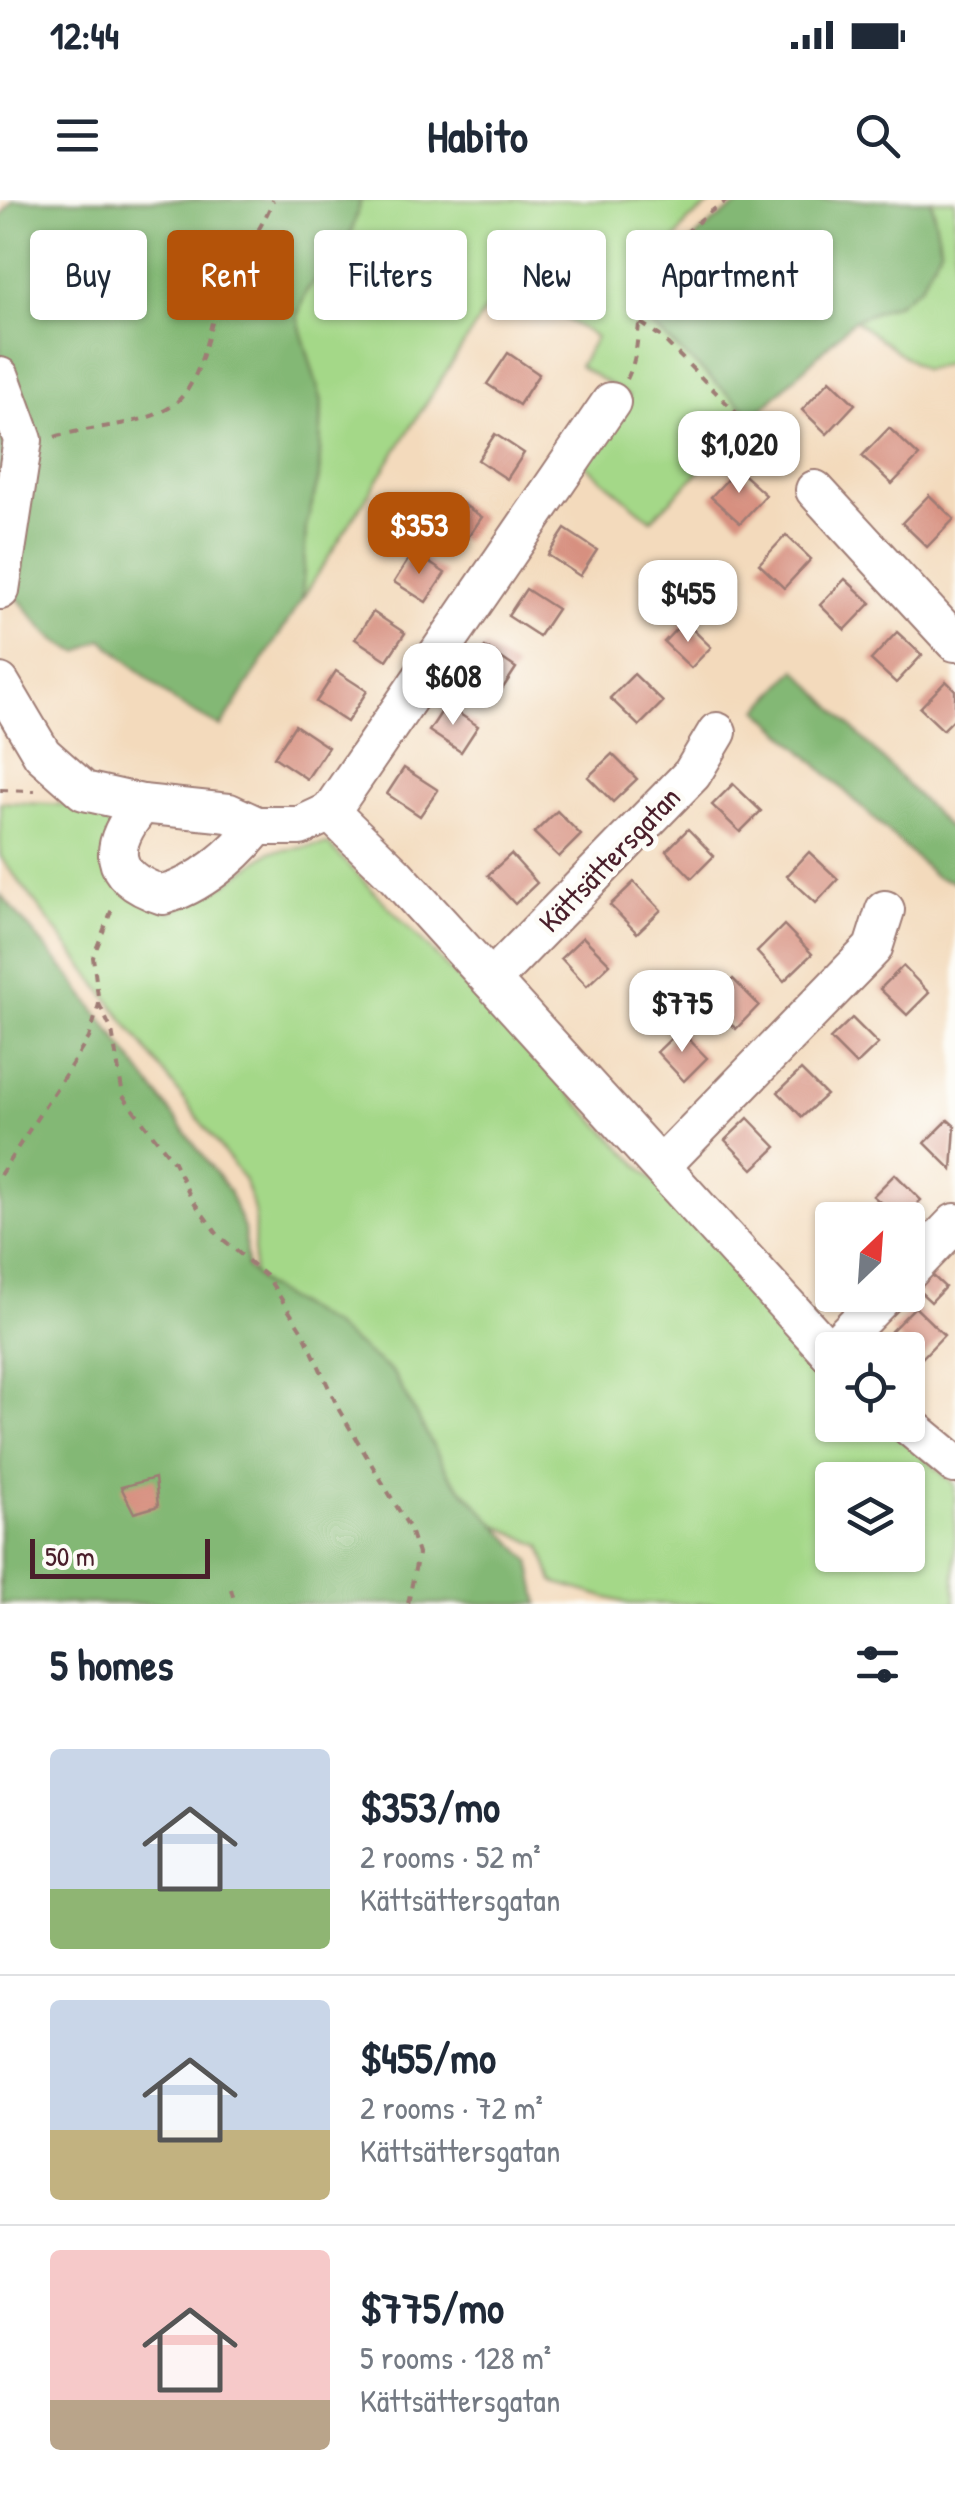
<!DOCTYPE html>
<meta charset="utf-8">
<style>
:root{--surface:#fff;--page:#f2f2f3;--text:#1f2937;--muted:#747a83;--line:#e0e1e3;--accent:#b45309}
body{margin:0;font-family:"Patrick Hand",sans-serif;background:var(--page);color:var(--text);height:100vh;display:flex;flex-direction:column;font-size:38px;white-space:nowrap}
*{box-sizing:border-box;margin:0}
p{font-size:32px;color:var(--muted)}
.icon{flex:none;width:55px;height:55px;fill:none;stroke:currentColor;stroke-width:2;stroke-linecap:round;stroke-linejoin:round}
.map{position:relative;height:1404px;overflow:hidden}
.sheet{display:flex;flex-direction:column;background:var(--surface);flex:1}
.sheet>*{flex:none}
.guide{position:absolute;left:30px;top:30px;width:895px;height:90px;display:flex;gap:20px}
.needle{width:65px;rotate:25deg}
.tools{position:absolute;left:815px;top:1002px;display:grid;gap:20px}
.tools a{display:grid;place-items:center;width:110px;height:110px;border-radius:10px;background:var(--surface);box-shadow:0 2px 8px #0004;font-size:50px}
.scale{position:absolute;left:30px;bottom:25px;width:180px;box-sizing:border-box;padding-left:10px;border:5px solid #4a1f2b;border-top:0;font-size:28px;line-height:35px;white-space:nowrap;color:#4a1f2b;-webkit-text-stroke:8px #fdfcf7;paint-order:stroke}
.price{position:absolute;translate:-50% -85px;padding:0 22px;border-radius:20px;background:#fff;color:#222;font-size:32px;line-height:65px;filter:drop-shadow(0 2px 5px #0008)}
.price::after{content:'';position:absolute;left:50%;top:60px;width:30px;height:22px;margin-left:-15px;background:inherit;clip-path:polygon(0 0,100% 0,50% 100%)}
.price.on{background:var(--accent);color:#fff}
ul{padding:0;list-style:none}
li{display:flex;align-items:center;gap:30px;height:250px;padding:0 50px}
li+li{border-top:2px solid var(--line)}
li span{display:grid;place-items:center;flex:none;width:280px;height:200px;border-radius:10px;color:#555}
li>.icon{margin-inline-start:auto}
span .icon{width:120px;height:120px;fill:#fffc;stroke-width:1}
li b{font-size:42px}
h2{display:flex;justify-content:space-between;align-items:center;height:120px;padding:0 50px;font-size:42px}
.chip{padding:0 35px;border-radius:10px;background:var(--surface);box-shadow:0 2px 8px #0004;font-size:35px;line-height:90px}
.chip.on{background:var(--accent);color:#fff}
.status{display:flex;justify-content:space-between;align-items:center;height:70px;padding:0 50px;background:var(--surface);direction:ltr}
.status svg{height:28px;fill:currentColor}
header{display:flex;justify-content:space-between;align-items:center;height:130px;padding:0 50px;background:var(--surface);font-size:45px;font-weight:700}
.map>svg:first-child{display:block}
.green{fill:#a4d888;stroke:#777c5a;stroke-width:2.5;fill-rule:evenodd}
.forest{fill:#83b874;stroke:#666c50;stroke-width:2.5}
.building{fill:#d79080}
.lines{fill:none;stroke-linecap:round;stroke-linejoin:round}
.minor-casing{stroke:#9e7c74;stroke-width:42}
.path{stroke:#9e7c74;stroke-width:4;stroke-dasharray:8 8;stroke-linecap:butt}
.minor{stroke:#fff;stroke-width:38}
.labels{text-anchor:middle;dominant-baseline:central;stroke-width:10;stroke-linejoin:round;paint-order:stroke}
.street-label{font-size:30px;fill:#4a1f2b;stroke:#fdfcf7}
</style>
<div class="status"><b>12:44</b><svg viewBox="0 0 49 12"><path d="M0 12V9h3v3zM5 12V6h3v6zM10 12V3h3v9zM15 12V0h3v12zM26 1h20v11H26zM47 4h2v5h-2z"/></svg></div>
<header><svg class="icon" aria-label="menu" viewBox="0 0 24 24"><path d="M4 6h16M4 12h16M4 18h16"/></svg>Habito<svg class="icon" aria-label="search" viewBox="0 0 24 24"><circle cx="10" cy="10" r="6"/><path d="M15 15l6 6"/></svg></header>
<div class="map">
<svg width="955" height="1404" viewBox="0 0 955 1404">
<rect width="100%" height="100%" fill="#fdfcf7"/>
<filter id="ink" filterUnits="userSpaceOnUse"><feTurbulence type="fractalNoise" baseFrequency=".01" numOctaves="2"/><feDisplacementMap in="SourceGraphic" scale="20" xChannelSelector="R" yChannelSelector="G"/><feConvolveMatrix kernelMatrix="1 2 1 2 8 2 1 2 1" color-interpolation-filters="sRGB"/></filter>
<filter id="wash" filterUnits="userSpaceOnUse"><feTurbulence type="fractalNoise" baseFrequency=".0048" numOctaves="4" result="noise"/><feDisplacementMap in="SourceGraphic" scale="40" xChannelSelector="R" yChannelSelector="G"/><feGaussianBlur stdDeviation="2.25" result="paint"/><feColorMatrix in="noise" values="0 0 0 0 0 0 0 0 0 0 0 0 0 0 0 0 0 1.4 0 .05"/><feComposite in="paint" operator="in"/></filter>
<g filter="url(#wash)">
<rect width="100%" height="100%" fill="#f3dabc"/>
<!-- green -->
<g class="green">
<path d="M361 0H716L688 21 643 87 654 96 650 124 754 217 651 320 583 263 629 196 579 166 596 137 503 82 302 399 306 327 319 277 322 202 296 118 307 90 348 39Z"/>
<path d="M931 0H955V162L923 170 854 120 898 103 935 14Z"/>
<path d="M0 602 119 607 125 689 171 712 223 686 270 652 328 644 760 1091 832 1174V1225H889L955 1285V1404H629L553 1382 541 1346 479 1317 253 1084 255 1013 244 979 0 656ZM832 1280H908V1355H832Z"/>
</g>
<!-- forest -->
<g class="forest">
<path d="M13 0H361L350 37 307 90 297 116 322 202 319 277 306 327 302 399 221 527 175 502 102 439 79 452C37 437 33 407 0 381V18Z"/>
<path d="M747 0H931L941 48 920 87 898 103 854 120 754 217 650 124C658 66 698 28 747 0Z"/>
<path d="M796 469 955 635V682L936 677 759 510Z"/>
<path d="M0 694 70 776 229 991 244 1029 247 1068 265 1086 331 1125 393 1173 449 1275 530 1361 539 1404H0Z"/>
</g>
<g id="blocks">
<!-- building -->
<g class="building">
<path d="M508 153 539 174 519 205 487 184Z"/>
<path d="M830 180 855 204 827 234 802 210Z"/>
<path d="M889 228 919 256 892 284 862 256Z"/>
<path d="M495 234 524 253 507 279 478 260Z"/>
<path d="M737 269 766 295 740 323 711 297Z"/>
<path d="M929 295 954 319 927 347 902 323Z"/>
<path d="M454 298 482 317 465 342 437 324Z"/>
<path d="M565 329 597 350 580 376 548 355Z"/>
<path d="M786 335 811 359 784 388 759 364Z"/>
<path d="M413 352 445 373 426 402 394 382Z"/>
<path d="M845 379 871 403 845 430 820 405Z"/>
<path d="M526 389 557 409 539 436 508 416Z"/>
<path d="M373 412 405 433 387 460 355 439Z"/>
<path d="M684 421 711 447 691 468 664 442Z"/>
<path d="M897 432 922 455 896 483 871 460Z"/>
<path d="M485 447 516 468 499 494 467 473Z"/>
<path d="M336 471 367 491 347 522 316 502Z"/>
<path d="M634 474 663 502 639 526 610 498Z"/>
<path d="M946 481 955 490V518L943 530 920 508Z"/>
<path d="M446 505 478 526 461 552 429 531Z"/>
<path d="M295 525 328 547 307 579 274 557Z"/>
<path d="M612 554 637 579 613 602 588 577Z"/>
<path d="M404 568 438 590 420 616 387 594Z"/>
<path d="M733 584 761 611 740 632 712 605Z"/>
<path d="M557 611 581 635 559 657 534 633Z"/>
<path d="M688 629 714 656 692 678 666 651Z"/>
<path d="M809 652 838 679 816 703 787 676Z"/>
<path d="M511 654 537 683 515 704 488 675Z"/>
<path d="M634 682 661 710 637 733 610 705Z"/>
<path d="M784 725 812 754 784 781 757 752Z"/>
<path d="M583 737 610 764 587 786 561 758Z"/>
<path d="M903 766 929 793 907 815 880 789Z"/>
<path d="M733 779 759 805 736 829 710 803Z"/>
<path d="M852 818 878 844 856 865 830 839Z"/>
<path d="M680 830 707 858 684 881 657 852Z"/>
<path d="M801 870 826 895 802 917 778 892Z"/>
<path d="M748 918 776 947 753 969 725 940Z"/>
<path d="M948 920 955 926 952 970 925 943Z"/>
<path d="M895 974 921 1000 901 1020 873 996Z"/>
<path d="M931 1074 945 1087 931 1102 917 1089Z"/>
<path d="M915 1107 944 1135 921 1159 891 1131Z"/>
<path d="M155 1278 158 1306 134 1313 121 1287Z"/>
</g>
</g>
</g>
<g filter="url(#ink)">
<use href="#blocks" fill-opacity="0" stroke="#9e7c74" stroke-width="2.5"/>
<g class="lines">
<defs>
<g id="minor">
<path d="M0 177 23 240 0 390"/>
<path d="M611 202 330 612 396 676 832 1155"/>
<path d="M815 290 955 442"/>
<path d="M0 483 42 554 84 591 142 604 229 613 257 626H300L330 612"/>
<path d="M142 604C107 646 107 677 163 695 198 686 235 655 257 626"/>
<path d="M491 780 692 574 717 532"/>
<path d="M661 966 873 748 885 710"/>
<path d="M908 1072 955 1023"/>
<path d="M829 1152 885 1095"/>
<path d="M908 1225 955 1264"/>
</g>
</defs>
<!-- minor casing -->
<use href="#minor" class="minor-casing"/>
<!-- path -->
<g class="path">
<path d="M641 123 660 136 792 269"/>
<path d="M627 179C640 153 636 128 643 101 653 60 694 21 728 0"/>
<path d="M55 237C89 226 135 227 167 209 202 189 205 137 219 101 233 65 259 36 273 0"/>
<path d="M0 590 35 591"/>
<path d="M99 804 112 831 123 896 174 962 191 998 218 1035 268 1078 305 1136 339 1210 409 1327 418 1354 408 1404"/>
<path d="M0 975 89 838 99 804 93 757 114 704"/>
<path d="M231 1389 235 1404"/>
</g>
<!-- minor -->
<use href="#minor" class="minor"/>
</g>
</g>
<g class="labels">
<!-- street labels -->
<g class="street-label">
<text transform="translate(609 659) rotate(-46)">Kättsättersgatan</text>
</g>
</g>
</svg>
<div class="tools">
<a><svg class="needle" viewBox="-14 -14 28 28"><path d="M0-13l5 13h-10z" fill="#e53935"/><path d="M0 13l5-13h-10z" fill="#747a83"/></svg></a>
<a><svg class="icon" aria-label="locate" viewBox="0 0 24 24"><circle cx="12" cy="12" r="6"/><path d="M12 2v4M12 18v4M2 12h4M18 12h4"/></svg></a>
<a><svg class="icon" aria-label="layers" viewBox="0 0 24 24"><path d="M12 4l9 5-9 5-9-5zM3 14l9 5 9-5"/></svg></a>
</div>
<div class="scale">50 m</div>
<b class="price" style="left:739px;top:296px">$1,020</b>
<b class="price on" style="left:419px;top:377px">$353</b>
<b class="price" style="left:688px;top:445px">$455</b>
<b class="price" style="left:453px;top:528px">$608</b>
<b class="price" style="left:682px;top:855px">$775</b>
<div class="guide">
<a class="chip">Buy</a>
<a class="chip on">Rent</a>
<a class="chip">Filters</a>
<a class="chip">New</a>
<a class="chip">Apartment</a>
</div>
</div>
<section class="sheet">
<h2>5 homes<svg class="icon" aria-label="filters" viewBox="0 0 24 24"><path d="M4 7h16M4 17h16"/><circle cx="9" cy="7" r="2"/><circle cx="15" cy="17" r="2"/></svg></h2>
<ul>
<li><span style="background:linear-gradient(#c9d6e8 70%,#8fb573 0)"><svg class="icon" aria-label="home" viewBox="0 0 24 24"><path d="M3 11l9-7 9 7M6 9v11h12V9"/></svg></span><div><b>$353/mo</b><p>2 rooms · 52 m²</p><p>Kättsättersgatan</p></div></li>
<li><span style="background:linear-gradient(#c9d6e8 65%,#c2b280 0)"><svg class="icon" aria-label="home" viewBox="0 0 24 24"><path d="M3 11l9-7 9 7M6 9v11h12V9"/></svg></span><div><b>$455/mo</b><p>2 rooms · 72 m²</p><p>Kättsättersgatan</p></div></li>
<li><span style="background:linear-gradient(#f6c9c9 75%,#b9a48a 0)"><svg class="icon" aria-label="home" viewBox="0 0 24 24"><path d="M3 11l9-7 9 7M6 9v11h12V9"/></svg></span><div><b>$775/mo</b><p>5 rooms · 128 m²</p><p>Kättsättersgatan</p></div></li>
</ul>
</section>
